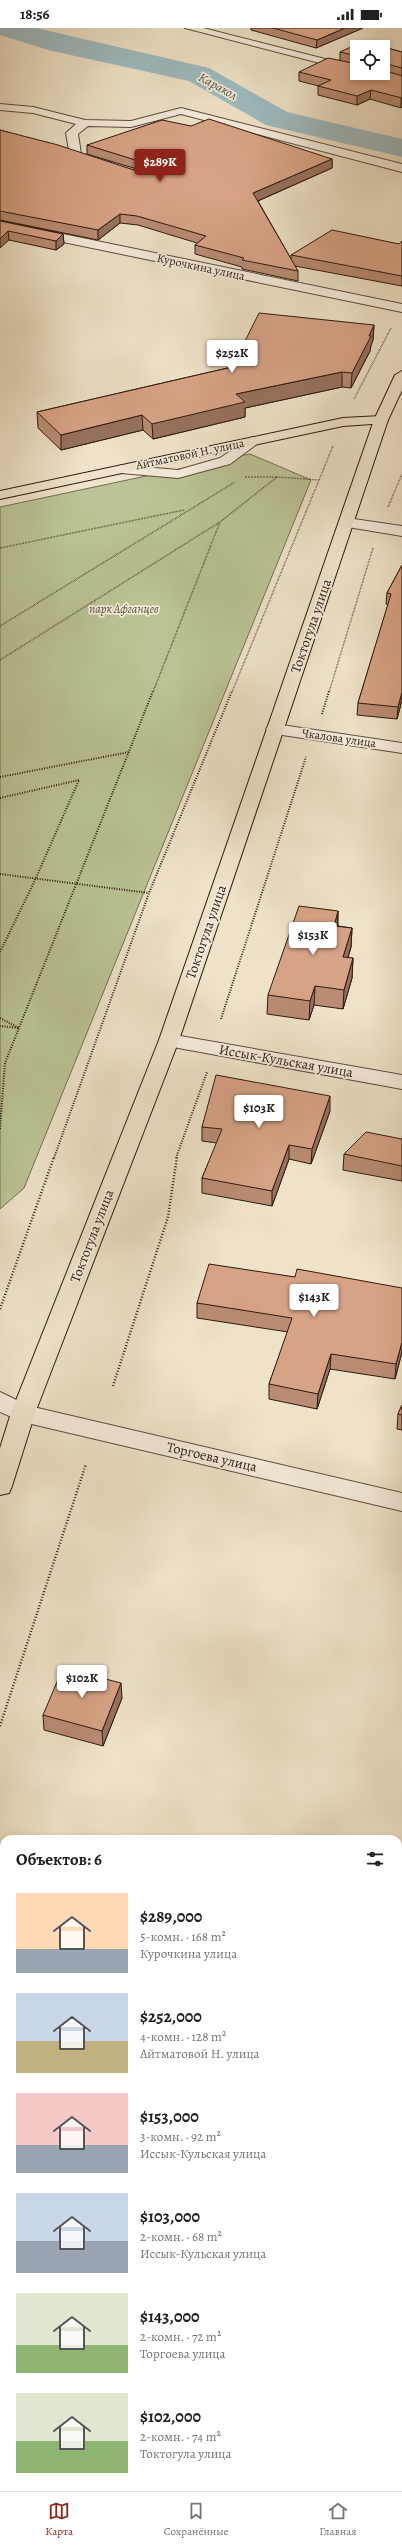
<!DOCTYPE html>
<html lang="ru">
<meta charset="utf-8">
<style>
:root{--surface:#fff;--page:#f2f2f2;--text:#202124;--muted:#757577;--line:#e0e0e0;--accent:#8f2418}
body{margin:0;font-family:Alegreya,serif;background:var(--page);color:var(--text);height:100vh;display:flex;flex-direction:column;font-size:15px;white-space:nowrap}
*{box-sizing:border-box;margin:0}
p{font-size:13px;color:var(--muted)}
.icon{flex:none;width:22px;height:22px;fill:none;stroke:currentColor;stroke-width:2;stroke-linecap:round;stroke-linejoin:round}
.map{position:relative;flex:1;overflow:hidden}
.sheet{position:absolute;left:0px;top:1807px;width:402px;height:656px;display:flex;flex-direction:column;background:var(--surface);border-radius:12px 12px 0 0;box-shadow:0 2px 6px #0003}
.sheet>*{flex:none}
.buttons{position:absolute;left:350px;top:12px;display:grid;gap:8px}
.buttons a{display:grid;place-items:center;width:40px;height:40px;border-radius:0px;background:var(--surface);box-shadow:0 2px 6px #0003;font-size:20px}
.price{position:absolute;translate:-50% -34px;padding:0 9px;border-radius:4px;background:#fff;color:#222;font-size:13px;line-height:26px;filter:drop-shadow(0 1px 2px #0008)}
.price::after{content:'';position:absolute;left:50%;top:24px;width:12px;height:9px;margin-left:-6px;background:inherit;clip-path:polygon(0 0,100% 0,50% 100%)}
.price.current{background:var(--accent);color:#fff}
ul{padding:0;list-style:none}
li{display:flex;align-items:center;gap:12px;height:100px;padding:0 16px}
li span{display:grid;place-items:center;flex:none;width:112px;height:80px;border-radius:0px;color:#555}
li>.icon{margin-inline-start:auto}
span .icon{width:48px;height:48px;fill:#fffc;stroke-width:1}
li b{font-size:17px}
h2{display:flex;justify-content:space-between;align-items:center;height:48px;padding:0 16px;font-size:17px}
.status{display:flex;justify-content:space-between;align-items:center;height:28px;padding:0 20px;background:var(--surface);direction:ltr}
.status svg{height:11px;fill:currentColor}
.dock{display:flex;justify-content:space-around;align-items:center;height:56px;border-top:1px solid var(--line);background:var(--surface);font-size:11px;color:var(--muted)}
.dock a{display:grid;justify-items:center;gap:2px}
.dock .current{color:var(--accent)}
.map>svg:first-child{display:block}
.green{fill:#bac395;stroke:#746e52}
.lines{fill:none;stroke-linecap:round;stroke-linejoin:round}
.river{fill:#9ebbc0;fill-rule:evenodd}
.minor-casing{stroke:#5f4b3d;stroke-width:2}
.major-casing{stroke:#2f190f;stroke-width:2}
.highway-casing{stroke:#2f190f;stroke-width:2}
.path-far2{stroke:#2f190f;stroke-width:1.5;stroke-dasharray:0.5 1;stroke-linecap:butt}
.path-far1{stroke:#2f190f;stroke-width:2;stroke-dasharray:1 1.5;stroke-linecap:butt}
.path{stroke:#2f190f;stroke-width:2.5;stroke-dasharray:1 2;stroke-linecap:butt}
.minor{fill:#f4ecdb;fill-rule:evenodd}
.major{fill:#eee2c8;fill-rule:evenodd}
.highway{fill:#eee2c8;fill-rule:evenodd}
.wall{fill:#b98c73;stroke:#2f190f}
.shaded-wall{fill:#96725e;stroke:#2f190f}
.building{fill:#d7a386;stroke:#2f190f}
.labels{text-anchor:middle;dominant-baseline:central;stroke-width:3.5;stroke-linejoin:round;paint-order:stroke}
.far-street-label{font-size:12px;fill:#2f190f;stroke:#f4ecdb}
.far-park-label{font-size:12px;font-style:italic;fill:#594c37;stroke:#f4ecdb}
.far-water-label{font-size:13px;font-style:italic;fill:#56524d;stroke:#f4ecdb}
.street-label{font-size:14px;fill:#2f190f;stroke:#f4ecdb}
</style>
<div class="status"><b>18:56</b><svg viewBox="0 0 49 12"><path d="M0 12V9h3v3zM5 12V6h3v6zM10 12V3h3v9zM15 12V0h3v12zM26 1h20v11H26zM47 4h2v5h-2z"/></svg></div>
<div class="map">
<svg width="402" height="2463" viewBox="0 0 402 2463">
<rect width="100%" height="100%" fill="#eee2c8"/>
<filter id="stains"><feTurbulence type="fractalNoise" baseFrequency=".005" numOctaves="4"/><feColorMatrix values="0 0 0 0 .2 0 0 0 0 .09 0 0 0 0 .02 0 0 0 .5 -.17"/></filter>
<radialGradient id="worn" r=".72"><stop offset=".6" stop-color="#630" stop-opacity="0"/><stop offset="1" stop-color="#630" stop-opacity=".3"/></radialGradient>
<!-- green -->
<path class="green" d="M250 426 311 452 24 1160 0 1181V479Z"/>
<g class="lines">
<!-- river -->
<path class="river" d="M0 0H36L209 40 287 84 402 111V129L266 97 189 53 48 22 0 7Z"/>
<defs>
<g id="minor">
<path d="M185 0H203L357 39 358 45Z"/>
<path d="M0 76 33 79 85 92 131 93 181 80 402 136V144L181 86 131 99 88 98 78 106 81 126 103 133V137L99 139 70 128 66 105 76 96 33 85 0 82Z"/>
<path d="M0 193 402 276V284L0 201Z"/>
<path d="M252 409 259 413 257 416 230 436 178 450 121 445 114 441 121 437 178 442 220 430Z"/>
<path d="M347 490 402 498V508L342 498 339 495 342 492Z"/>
<path d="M275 696 402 715V725L269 705 266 701 269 697Z"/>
<path d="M169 1006 402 1047V1061L162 1017 159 1012 162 1007Z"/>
<path d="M0 1364 29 1378 402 1465V1483L23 1394 0 1384Z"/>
<path d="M4 2264V2300L0 2302V2266Z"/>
</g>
<path id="major" d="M381 388 386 389 388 392 386 395 343 398 0 471V463L343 390Z"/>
<path id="highway" d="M402 343V362L388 392 179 1012 35 1385 12 1458 9 1465 0 1467V1420L11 1385 159 1012 374 392 395 347Z"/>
</defs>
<!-- minor casing -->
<use href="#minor" class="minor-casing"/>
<!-- major casing -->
<use href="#major" class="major-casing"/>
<!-- highway casing -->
<use href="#highway" class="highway-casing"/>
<!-- path-far2 -->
<g class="path-far2">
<path d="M354 371 391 300"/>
<path d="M245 449H277"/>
<path d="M388 479 402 446"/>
<path d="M0 520 184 482"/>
<path d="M0 598 235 454"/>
<path d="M0 632 220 494 277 449 319 452"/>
<path d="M153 664 220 494"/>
<path d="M232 664 333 418"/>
<path d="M329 664 373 520"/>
</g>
<!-- path-far1 -->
<g class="path-far1">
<path d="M322 686 329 663"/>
<path d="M0 749 129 724"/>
<path d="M0 770 79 752"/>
<path d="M0 846 149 865"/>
<path d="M0 924 36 850 79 752"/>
<path d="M0 990 19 1000 0 998"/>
<path d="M221 991 306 729"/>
<path d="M0 1101 5 1035 153 663"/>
<path d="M54 1130 149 865 232 663"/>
<path d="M176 1130 207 1044"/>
</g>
<!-- path -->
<g class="path">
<path d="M0 1281 54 1129"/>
<path d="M113 1358 168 1189 177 1129"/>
<path d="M0 1698 86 1436"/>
</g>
<!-- minor -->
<use href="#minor" class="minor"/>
<!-- major -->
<use href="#major" class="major"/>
<!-- highway -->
<use href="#highway" class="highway"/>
</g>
<!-- wall -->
<g class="wall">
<path d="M251 0H363L316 20 251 2Z"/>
<path d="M357 19V45H383V19L402 24V79L401 80 370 71 357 77 318 67V58H319L299 53V44L340 32V24Z"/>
<path d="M0 102 137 143 140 142 87 126V117L332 131V140L258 173 291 231V227L399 216 402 213V258L295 238 298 243V253L242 241V239L195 226V217L197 215 138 197 120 195 98 212 0 192Z"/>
<path d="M0 193 63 206 64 216 56 222 9 212Z"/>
<path d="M374 297 373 312 371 317 370 323 351 360 342 359 245 380V389L153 411 143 402 61 422 38 400 37 384 232 339Z"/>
<path d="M402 537V672L397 691 357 687 358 675 388 577 386 576 387 565Z"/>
<path d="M338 883V898L352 900 351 919 348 930H353L352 950 343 981 314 977 309 992 267 986 268 967Z"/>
<path d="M330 1083 311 1136 289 1131 272 1178 202 1165V1150L217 1115 202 1113V1099Z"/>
<path d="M402 1111V1153L343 1142 344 1126Z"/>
<path d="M295 1249 402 1324 395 1351 330 1341 317 1381 269 1371V1356L288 1304 197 1290V1275Z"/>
<path d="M402 1377V1402L397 1401 398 1386Z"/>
<path d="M122 1670 103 1718 44 1702 43 1687Z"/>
<path d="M0 1951 4 1952V1993L3 1995 4 1996V2134L0 2133Z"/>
</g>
<!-- shaded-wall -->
<g class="shaded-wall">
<path d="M345 0H363L316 20 317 12Z"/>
<path d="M371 62 370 71 357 77V68Z"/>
<path d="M402 70V79L401 80V71Z"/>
<path d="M332 131V140L253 175V165Z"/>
<path d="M120 186V195L98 212V202Z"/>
<path d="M8 203 9 212 0 220V211Z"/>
<path d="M63 206 64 216 56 222V213Z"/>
<path d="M374 297 373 312 371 317 370 323 351 360 352 345Z"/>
<path d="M342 344V359L245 380V389L153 411 152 396 236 366Z"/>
<path d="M142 387 143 402 61 422V407Z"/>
<path d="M402 664V672L397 691 398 679Z"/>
<path d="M338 883 337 902 334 898Z"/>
<path d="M352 900 351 919 342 948 343 929Z"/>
<path d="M353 930 352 950 343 981 344 962Z"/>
<path d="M315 958 314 977 309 992 310 973Z"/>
<path d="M330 1068V1083L311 1136 312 1121Z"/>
<path d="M289 1117V1131L272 1178V1163Z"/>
<path d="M402 1314V1324L395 1351 396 1336Z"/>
<path d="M331 1326 330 1341 317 1381 318 1366Z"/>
<path d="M121 1655 122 1670 103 1718 102 1703Z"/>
<path d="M4 1905V1925L0 1939V1919Z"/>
<path d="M4 1973V1993L0 2006V1986Z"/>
<path d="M4 2415V2427L0 2431V2420Z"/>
<path d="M287 2459H294L291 2463H284Z"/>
</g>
<!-- building -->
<g class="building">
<path d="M273 0H345L317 12Z"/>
<path d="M362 14 381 19H357V28L340 24Z"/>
<path d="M383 19 402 24V40L383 35Z"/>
<path d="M328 30 357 36V45H383V42L402 48V70L371 62 357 68 318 58 331 52 299 44Z"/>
<path d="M209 91 332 131 253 165 298 243 242 232 244 230 195 217 206 208 137 188 120 186 98 202 0 183V102L58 117 137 143 145 138 142 134 87 117 162 92 191 98Z"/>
<path d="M0 193 63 206 56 213 8 203 0 211Z"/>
<path d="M332 202 399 216 402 213V248L291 227Z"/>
<path d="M259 285 374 297 369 308H371L352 345 342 344 236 366 245 374 152 396 142 387 61 407 37 384 232 339Z"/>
<path d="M402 537V664L398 679 358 675 391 566 387 565Z"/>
<path d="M299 878 338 883 334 898 352 900 343 929 353 930 344 962 315 958 310 973 268 967Z"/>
<path d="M216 1047 330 1068 312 1121 289 1117 272 1163 202 1150 222 1101 202 1099Z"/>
<path d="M366 1104 402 1111V1138L344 1126Z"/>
<path d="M209 1236 295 1249 297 1241 402 1260V1314L396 1336 331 1326 318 1366 269 1356 292 1290 197 1275Z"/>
<path d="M402 1377V1387L398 1386Z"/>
<path d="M63 1640 121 1655 102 1703 43 1687Z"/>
<path d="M0 1850 4 1851V1905L0 1919Z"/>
<path d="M0 1951 4 1952V1973L0 1986Z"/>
<path d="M0 1995 4 1996V2122L0 2121Z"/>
<path d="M0 2410 4 2414V2415L0 2420Z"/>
<path d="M244 2459H287L284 2463H241Z"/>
</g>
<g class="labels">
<!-- far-street labels -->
<g class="far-street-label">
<text transform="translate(201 239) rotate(12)">Курочкина улица</text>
<text transform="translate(190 426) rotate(-12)">Айтматовой Н. улица</text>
<text transform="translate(339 710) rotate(8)">Чкалова улица</text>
</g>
<!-- far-park labels -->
<g class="far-park-label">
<text x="124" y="581">парк Афганцев</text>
</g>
<!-- far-water labels -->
<g class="far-water-label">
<text transform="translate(218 58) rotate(29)">Каракол</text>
</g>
<!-- street labels -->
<g class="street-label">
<text transform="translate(311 598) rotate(-71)">Токтогула улица</text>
<text transform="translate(206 904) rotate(-71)">Токтогула улица</text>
<text transform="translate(286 1033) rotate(10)">Иссык-Кульская улица</text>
<text transform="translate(92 1208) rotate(-69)">Токтогула улица</text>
<text transform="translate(212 1429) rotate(13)">Торгоева улица</text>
</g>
</g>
<rect width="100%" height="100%" filter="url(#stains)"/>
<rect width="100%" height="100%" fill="url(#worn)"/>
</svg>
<div class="buttons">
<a><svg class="icon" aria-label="locate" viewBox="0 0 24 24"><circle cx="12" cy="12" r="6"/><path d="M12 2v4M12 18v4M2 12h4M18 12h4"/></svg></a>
</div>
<b class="price current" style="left:160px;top:155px">$289K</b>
<b class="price" style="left:232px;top:346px">$252K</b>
<b class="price" style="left:313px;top:928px">$153K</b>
<b class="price" style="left:259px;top:1101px">$103K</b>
<b class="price" style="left:314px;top:1290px">$143K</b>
<b class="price" style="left:82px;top:1671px">$102K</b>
<section class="sheet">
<h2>Объектов: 6<svg class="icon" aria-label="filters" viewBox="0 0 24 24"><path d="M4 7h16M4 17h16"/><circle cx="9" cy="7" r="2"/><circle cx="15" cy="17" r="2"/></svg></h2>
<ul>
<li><span style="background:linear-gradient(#ffd9b3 70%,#9aa5b1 0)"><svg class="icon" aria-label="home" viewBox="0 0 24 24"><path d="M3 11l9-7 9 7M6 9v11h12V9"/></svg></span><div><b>$289,000</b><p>5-комн. · 168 m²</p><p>Курочкина улица</p></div></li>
<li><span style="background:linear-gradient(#c9d6e8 60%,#c2b280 0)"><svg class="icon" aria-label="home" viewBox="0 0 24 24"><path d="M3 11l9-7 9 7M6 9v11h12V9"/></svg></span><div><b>$252,000</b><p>4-комн. · 128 m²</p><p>Айтматовой Н. улица</p></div></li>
<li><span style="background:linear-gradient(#f6c9c9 65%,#9aa5b1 0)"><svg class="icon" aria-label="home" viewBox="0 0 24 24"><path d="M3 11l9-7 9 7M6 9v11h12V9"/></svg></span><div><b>$153,000</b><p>3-комн. · 92 m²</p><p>Иссык-Кульская улица</p></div></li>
<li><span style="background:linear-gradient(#c9d6e8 60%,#9aa5b1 0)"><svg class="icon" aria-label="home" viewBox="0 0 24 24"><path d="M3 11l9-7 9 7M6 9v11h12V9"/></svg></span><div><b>$103,000</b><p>2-комн. · 68 m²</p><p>Иссык-Кульская улица</p></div></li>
<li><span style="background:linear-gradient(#dfe7d0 65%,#8fb573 0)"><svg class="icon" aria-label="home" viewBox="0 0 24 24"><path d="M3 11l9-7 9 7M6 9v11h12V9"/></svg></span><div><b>$143,000</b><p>2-комн. · 72 m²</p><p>Торгоева улица</p></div></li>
<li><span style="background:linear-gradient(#dfe7d0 60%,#8fb573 0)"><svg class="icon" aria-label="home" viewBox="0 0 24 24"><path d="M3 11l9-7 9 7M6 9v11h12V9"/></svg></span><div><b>$102,000</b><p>2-комн. · 74 m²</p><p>Токтогула улица</p></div></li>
</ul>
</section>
</div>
<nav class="dock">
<a class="current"><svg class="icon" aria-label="map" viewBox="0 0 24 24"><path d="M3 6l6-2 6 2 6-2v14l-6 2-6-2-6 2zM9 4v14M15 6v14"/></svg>Карта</a>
<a><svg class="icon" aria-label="saved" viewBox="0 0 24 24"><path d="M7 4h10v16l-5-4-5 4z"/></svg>Сохранённые</a>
<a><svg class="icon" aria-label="home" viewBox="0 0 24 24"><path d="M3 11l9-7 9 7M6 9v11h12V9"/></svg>Главная</a>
</nav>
